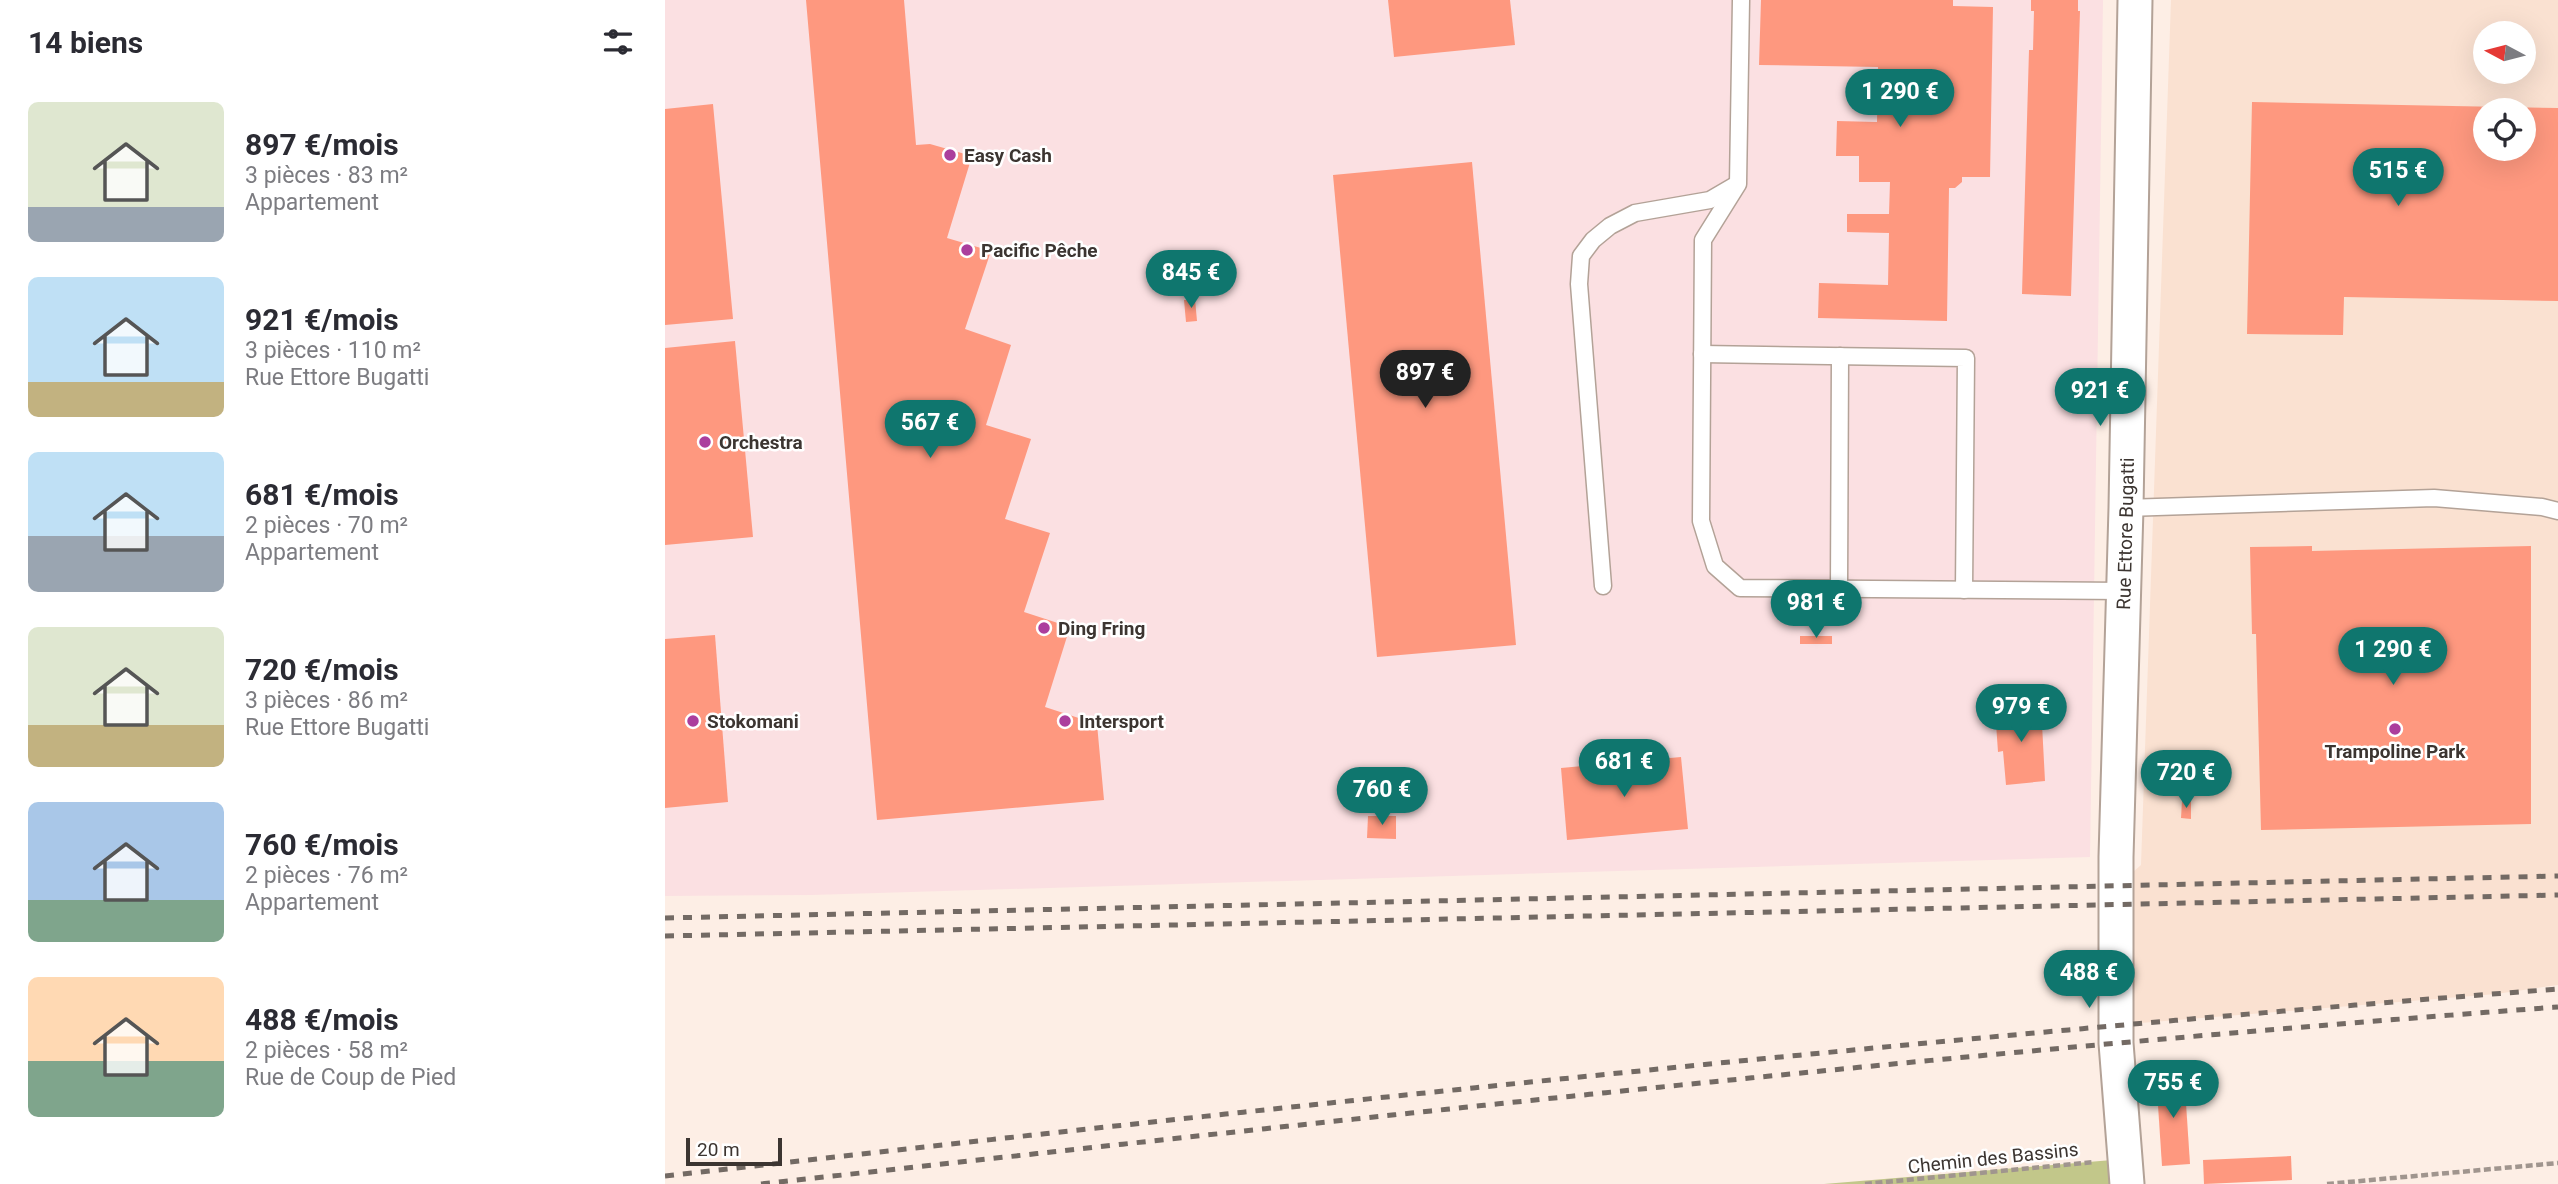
<!DOCTYPE html>
<html lang="fr">
<meta charset="utf-8">
<style>
:root{--surface:#fff;--page:#f2f2f3;--text:#2b2b33;--muted:#7c7c81;--accent:#0f766e}
body{margin:0;font-family:Roboto,sans-serif;background:var(--page);color:var(--text);height:100vh;display:flex;flex-direction:column;font-size:26px;white-space:nowrap}
*{box-sizing:border-box;margin:0}
p{font-size:23px;color:var(--muted)}
.icon{flex:none;width:38px;height:38px;fill:none;stroke:currentColor;stroke-width:2;stroke-linecap:round;stroke-linejoin:round}
.map{position:relative;flex:1;overflow:hidden}
.details{display:flex;flex-direction:column;background:var(--surface);width:665px}
.details>*{flex:none}
.needle{width:46px;rotate:277deg}
.buttons{position:absolute;left:1808px;top:21px;display:grid;gap:14px}
.buttons a{display:grid;place-items:center;width:63px;height:63px;border-radius:50%;background:var(--surface);box-shadow:0 7px 28px #0002;font-size:35px}
.scale{position:absolute;left:21px;bottom:18px;width:96px;box-sizing:border-box;padding-left:7px;border:4px solid #3c3531;border-top:0;font-size:19px;line-height:24px;white-space:nowrap;color:#3c3531;-webkit-text-stroke:5px #fff;paint-order:stroke}
.price{position:absolute;translate:-50% -60px;padding:0 16px;border-radius:24px;background:var(--accent);color:#fff;font-size:23px;line-height:46px;filter:drop-shadow(0 2px 4px #0008)}
.price::after{content:'';position:absolute;left:50%;top:42px;width:21px;height:16px;margin-left:-10px;background:inherit;clip-path:polygon(0 0,100% 0,50% 100%)}
.price.on{background:#222;color:#fff}
ul{padding:0;list-style:none}
li{display:flex;align-items:center;gap:21px;height:175px;padding:0 28px}
li span{display:grid;place-items:center;flex:none;width:196px;height:140px;border-radius:10px;color:#555}
li>.icon{margin-inline-start:auto}
span .icon{width:84px;height:84px;fill:#fffc;stroke-width:1}
li b{font-size:30px}
h2{display:flex;justify-content:space-between;align-items:center;height:84px;padding:0 28px;font-size:30px}
main{display:flex;flex:1;min-height:0}
.map>svg:first-child{display:block}
.commercial{fill:#fbe0e2}
.built{fill:#fae1d1;fill-rule:evenodd}
.green{fill:#c2c78a}
.building{fill:#fe987f;fill-rule:evenodd}
.lines{fill:none;stroke-linecap:round;stroke-linejoin:round}
.service-casing{stroke:#b3a297;stroke-width:19}
.minor-casing{stroke:#b3a297;stroke-width:37}
.path{stroke:#a0958e;stroke-width:4.5;stroke-dasharray:7 3.5;stroke-linecap:butt}
.service{stroke:#fff;stroke-width:16}
.minor{stroke:#fff;stroke-width:33}
.rail{stroke:#736a64;stroke-width:5;stroke-dasharray:9 9;stroke-linecap:butt}
.poi-dot{fill:#ab3e9d;stroke:#fff;stroke-width:2.5}
.labels{text-anchor:middle;dominant-baseline:central;stroke-width:5;stroke-linejoin:round;paint-order:stroke}
.poi-label{font-size:19px;font-weight:bold;fill:#3c3531;stroke:#fff;text-anchor:start}
.street-label{font-size:19px;fill:#3c3531;stroke:#fff}
</style>
<main>
<section class="details">
<h2>14 biens<svg class="icon" aria-label="filters" viewBox="0 0 24 24"><path d="M4 7h16M4 17h16"/><circle cx="9" cy="7" r="2"/><circle cx="15" cy="17" r="2"/></svg></h2>
<ul>
<li><span style="background:linear-gradient(#dfe7d0 75%,#9aa5b1 0)"><svg class="icon" aria-label="home" viewBox="0 0 24 24"><path d="M3 11l9-7 9 7M6 9v11h12V9"/></svg></span><div><b>897 €/mois</b><p>3 pièces · 83 m²</p><p>Appartement</p></div></li>
<li><span style="background:linear-gradient(#bfe0f5 75%,#c2b280 0)"><svg class="icon" aria-label="home" viewBox="0 0 24 24"><path d="M3 11l9-7 9 7M6 9v11h12V9"/></svg></span><div><b>921 €/mois</b><p>3 pièces · 110 m²</p><p>Rue Ettore Bugatti</p></div></li>
<li><span style="background:linear-gradient(#bfe0f5 60%,#9aa5b1 0)"><svg class="icon" aria-label="home" viewBox="0 0 24 24"><path d="M3 11l9-7 9 7M6 9v11h12V9"/></svg></span><div><b>681 €/mois</b><p>2 pièces · 70 m²</p><p>Appartement</p></div></li>
<li><span style="background:linear-gradient(#dfe7d0 70%,#c2b280 0)"><svg class="icon" aria-label="home" viewBox="0 0 24 24"><path d="M3 11l9-7 9 7M6 9v11h12V9"/></svg></span><div><b>720 €/mois</b><p>3 pièces · 86 m²</p><p>Rue Ettore Bugatti</p></div></li>
<li><span style="background:linear-gradient(#a9c7e8 70%,#7fa58c 0)"><svg class="icon" aria-label="home" viewBox="0 0 24 24"><path d="M3 11l9-7 9 7M6 9v11h12V9"/></svg></span><div><b>760 €/mois</b><p>2 pièces · 76 m²</p><p>Appartement</p></div></li>
<li><span style="background:linear-gradient(#ffd9b3 60%,#7fa58c 0)"><svg class="icon" aria-label="home" viewBox="0 0 24 24"><path d="M3 11l9-7 9 7M6 9v11h12V9"/></svg></span><div><b>488 €/mois</b><p>2 pièces · 58 m²</p><p>Rue de Coup de Pied</p></div></li>
</ul>
</section>
<div class="map">
<svg width="1893" height="1184" viewBox="0 0 1893 1184">
<rect width="100%" height="100%" fill="#fdeee5"/>
<!-- commercial -->
<path class="commercial" d="M0 0H1438L1425 857 147 895 0 896Z"/>
<!-- built -->
<path class="built" d="M1506 0H1893V985L1831 994 1451 1025 1452 886 1476 865ZM1820 33H1858V72H1820ZM1820 110H1858V149H1820Z"/>
<!-- green -->
<path class="green" d="M1459 1159 1462 1184H1159Z"/>
<!-- building -->
<g class="building">
<path d="M141 0H239L251 145 265 144 307 156 282 238 326 251 300 329 346 345 321 425 366 439 340 519 385 533 359 612 405 627 380 707 432 724 439 800 212 820Z"/>
<path d="M723 0H845L850 45 729 57Z"/>
<path d="M1096 0H1288V6L1328 7 1325 177H1297V182L1290 188H1284L1282 321 1153 318 1154 283 1223 285 1224 233 1182 232V214H1224L1225 182H1194V156H1171L1172 121 1212 122 1213 67 1094 65Z"/>
<path d="M1366 0H1413V11H1415L1406 296 1357 294 1364 50H1368L1369 11H1366Z"/>
<path d="M1587 102 1893 108V301L1679 297 1678 335 1582 334ZM1820 110H1858V149H1820Z"/>
<path d="M48 104 68 319 0 325V109Z"/>
<path d="M807 162 851 645 712 657 668 175Z"/>
<path d="M530 299 532 321 521 322 519 300Z"/>
<path d="M70 341 88 537 0 545V348Z"/>
<path d="M1647 546V551L1866 546V824L1596 830 1591 634H1587L1585 547Z"/>
<path d="M50 635 63 802 0 808V639Z"/>
<rect x="1135" y="636" width="32" height="8"/>
<path d="M1376 705 1380 781 1341 785 1338 751 1333 752 1330 709Z"/>
<path d="M1016 757 1023 829 902 840 896 768Z"/>
<path d="M1517 801H1526V819L1516 818Z"/>
<path d="M703 816H731V839L702 838Z"/>
<path d="M1519 1073 1525 1164 1497 1166 1491 1075Z"/>
<path d="M1626 1156 1627 1180 1539 1184 1538 1160Z"/>
</g>
<g class="lines">
<defs>
<g id="service">
<path d="M1076 0 1073 184 1038 240 1036 521 1050 566 1075 588 1459 591"/>
<path d="M1037 354 1301 358 1299 590"/>
<path d="M1461 508 1769 498 1877 507 1893 511"/>
<path d="M938 586 914 284 916 256 928 240 945 226 970 213 1045 200 1069 186"/>
<path d="M1174 589 1175 356"/>
</g>
<g id="minor">
<path id="s1" d="M1462 1184 1451 1043V857L1461 508 1470 0"/>
</g>
</defs>
<!-- service casing -->
<use href="#service" class="service-casing"/>
<!-- minor casing -->
<use href="#minor" class="minor-casing"/>
<!-- path -->
<g class="path">
<path d="M1200 1184 1429 1162"/>
<path d="M1662 1184 1893 1163"/>
</g>
<!-- service -->
<use href="#service" class="service"/>
<!-- minor -->
<use href="#minor" class="minor"/>
<!-- rail -->
<g class="rail">
<path d="M0 918 1893 876"/>
<path d="M0 936 1893 895"/>
<path d="M0 1176C630 1105 1261 1037 1893 989"/>
<path d="M96 1184C694 1118 1293 1051 1893 1007"/>
</g>
</g>
<!-- markers -->
<g class="poi-dot">
<circle cx="285" cy="155" r="7"/>
<circle cx="302" cy="250" r="7"/>
<circle cx="40" cy="442" r="7"/>
<circle cx="379" cy="628" r="7"/>
<circle cx="28" cy="721" r="7"/>
<circle cx="400" cy="721" r="7"/>
<circle cx="1730" cy="729" r="7"/>
</g>
<g class="labels">
<!-- poi labels -->
<g class="poi-label">
<text x="299" y="155">Easy Cash</text>
<text x="316" y="250">Pacific Pêche</text>
<text x="54" y="442">Orchestra</text>
<text x="393" y="628">Ding Fring</text>
<text x="42" y="721">Stokomani</text>
<text x="414" y="721">Intersport</text>
<text x="1730" y="751" text-anchor="middle">Trampoline Park</text>
</g>
<!-- street labels -->
<g class="street-label">
<text stroke="none"><textPath href="#s1" startOffset="651">Rue Ettore Bugatti</textPath></text>
<text transform="translate(1328 1158) rotate(-6)">Chemin des Bassins</text>
</g>
</g>
</svg>
<div class="buttons">
<a><svg class="needle" viewBox="-14 -14 28 28"><path d="M0-13l5 13h-10z" fill="#e53935"/><path d="M0 13l5-13h-10z" fill="#7c7c81"/></svg></a>
<a><svg class="icon" aria-label="locate" viewBox="0 0 24 24"><circle cx="12" cy="12" r="6"/><path d="M12 2v4M12 18v4M2 12h4M18 12h4"/></svg></a>
</div>
<div class="scale">20 m</div>
<b class="price" style="left:1235px;top:129px">1 290 €</b>
<b class="price" style="left:1733px;top:208px">515 €</b>
<b class="price" style="left:526px;top:310px">845 €</b>
<b class="price on" style="left:760px;top:410px">897 €</b>
<b class="price" style="left:1435px;top:428px">921 €</b>
<b class="price" style="left:265px;top:460px">567 €</b>
<b class="price" style="left:1151px;top:640px">981 €</b>
<b class="price" style="left:1728px;top:687px">1 290 €</b>
<b class="price" style="left:1356px;top:744px">979 €</b>
<b class="price" style="left:959px;top:799px">681 €</b>
<b class="price" style="left:1521px;top:810px">720 €</b>
<b class="price" style="left:717px;top:827px">760 €</b>
<b class="price" style="left:1424px;top:1010px">488 €</b>
<b class="price" style="left:1508px;top:1120px">755 €</b>
</div>
</main>
